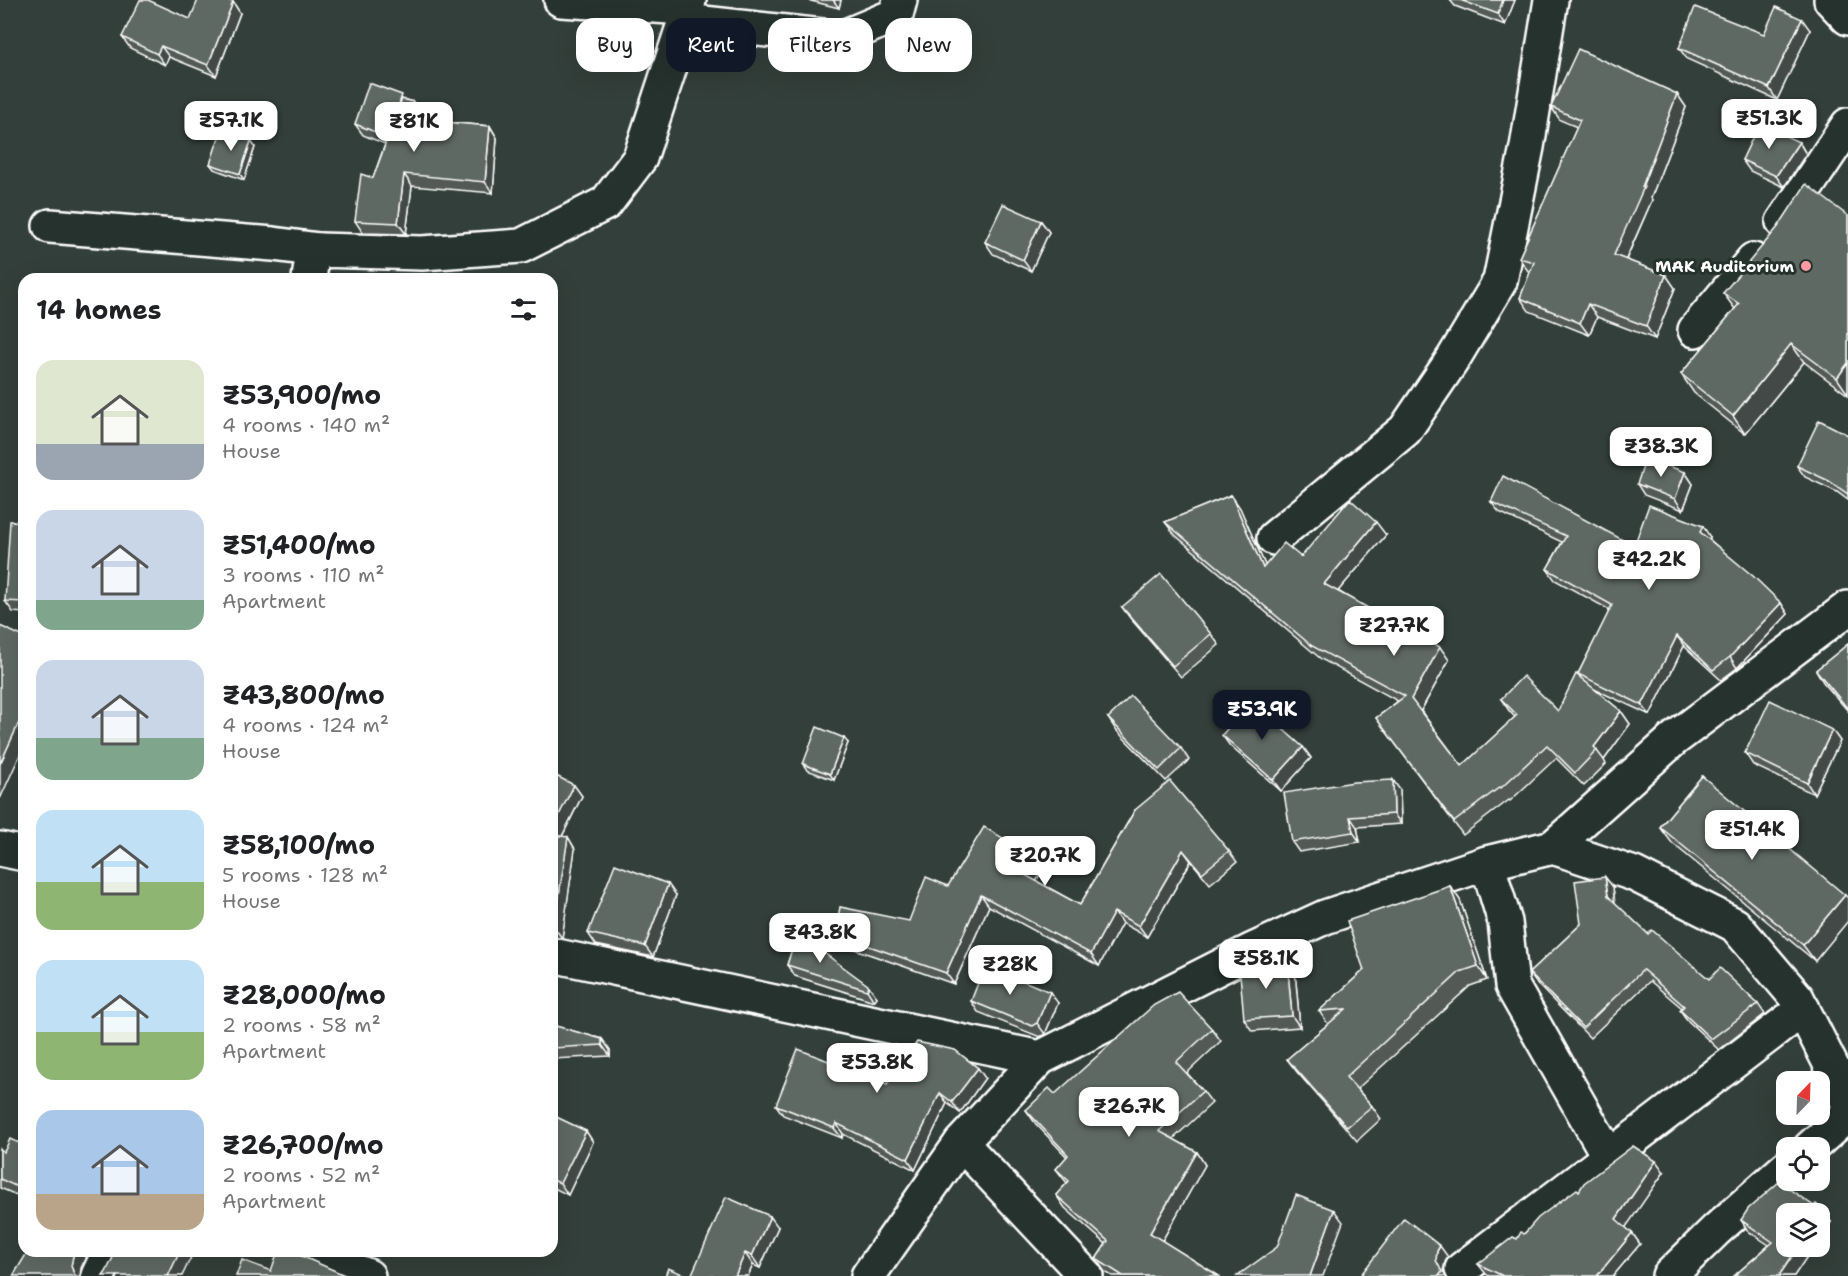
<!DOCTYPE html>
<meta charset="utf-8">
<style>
:root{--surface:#fff;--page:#f2f2f2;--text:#202124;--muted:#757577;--accent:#111827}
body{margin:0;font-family:"Shantell Sans",sans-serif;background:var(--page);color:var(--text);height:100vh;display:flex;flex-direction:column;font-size:22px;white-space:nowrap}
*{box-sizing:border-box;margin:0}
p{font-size:20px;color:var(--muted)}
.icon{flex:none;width:33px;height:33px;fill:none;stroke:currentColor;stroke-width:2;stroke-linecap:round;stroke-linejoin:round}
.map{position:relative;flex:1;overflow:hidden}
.panel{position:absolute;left:18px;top:273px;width:540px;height:984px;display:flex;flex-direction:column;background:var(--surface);border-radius:18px;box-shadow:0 6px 24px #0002}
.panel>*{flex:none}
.hud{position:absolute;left:576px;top:18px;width:570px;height:54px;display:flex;gap:12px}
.needle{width:39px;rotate:23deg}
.buttons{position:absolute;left:1776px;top:1071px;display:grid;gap:12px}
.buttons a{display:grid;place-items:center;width:54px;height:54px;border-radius:12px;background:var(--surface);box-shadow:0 6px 24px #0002;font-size:30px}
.price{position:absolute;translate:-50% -51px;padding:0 14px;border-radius:12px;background:#fff;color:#222;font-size:20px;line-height:39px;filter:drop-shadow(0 2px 3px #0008)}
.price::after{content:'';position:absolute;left:50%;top:36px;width:18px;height:14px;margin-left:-9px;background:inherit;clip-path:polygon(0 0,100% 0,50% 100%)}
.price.current{background:var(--accent);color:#fff}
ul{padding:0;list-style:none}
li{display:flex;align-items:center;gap:18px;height:150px;padding:0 18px}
li span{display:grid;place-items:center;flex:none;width:168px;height:120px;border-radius:18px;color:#555}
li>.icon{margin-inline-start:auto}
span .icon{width:72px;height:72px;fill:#fffc;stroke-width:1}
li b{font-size:26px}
h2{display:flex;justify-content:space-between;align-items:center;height:72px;padding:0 18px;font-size:26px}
.chip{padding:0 21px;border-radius:18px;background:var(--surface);box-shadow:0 6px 24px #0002;font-size:21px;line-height:54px}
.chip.current{background:var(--accent);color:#fff}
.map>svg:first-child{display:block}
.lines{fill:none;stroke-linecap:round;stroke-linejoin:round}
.minor-casing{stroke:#fff;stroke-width:38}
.tertiary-casing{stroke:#fff;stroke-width:38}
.secondary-casing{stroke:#fff;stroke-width:38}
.minor{stroke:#26332d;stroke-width:33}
.tertiary{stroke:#26332d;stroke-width:33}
.secondary{stroke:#26332d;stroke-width:33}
.wall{fill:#525a56;stroke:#fff;stroke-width:1.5}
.shaded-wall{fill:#424a46;stroke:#fff;stroke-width:1.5}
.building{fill:#5f6964;stroke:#fff;stroke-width:1.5}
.poi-dot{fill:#ff9aa2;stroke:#26332d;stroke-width:2}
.labels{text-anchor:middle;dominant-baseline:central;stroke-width:6;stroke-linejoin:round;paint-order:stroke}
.poi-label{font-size:16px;font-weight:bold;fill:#fff;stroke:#26332d;text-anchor:end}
</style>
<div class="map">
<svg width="1848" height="1276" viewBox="0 0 1848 1276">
<rect width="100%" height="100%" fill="#333f3a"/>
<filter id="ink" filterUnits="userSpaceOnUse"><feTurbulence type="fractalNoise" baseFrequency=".0167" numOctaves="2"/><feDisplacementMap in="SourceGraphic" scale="12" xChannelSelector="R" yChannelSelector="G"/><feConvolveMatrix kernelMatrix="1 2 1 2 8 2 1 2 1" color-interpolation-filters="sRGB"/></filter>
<g filter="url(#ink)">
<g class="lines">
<defs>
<g id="minor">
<path d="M561 0 686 8"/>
<path d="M1831 0 1848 18"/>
<path d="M685 21 841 38 896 15 900 0"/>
<path d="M1783 222 1848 125"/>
<path d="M50 226 273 244 319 250"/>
<path d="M309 279 312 257 319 250 422 253 521 246 606 203 640 158 685 21 689 0"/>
<path d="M1695 330 1753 260"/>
<path d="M1274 538 1405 430 1453 359 1500 281 1527 147 1551 0"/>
<path d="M1553 847 1634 874 1735 925 1797 998 1837 1077 1848 1103"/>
<path d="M1487 863 1505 922 1512 986 1609 1157"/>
<path d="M961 1143 1086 1276"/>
<path d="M1810 1148 1848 1114"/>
<path d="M307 1251 368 1276"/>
<path d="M1462 1269 1803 1009"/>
<path d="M98 1276 110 1251"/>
<path d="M1669 1276 1716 1230 1786 1168"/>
</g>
<g id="tertiary">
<path d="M0 849 24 854"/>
<path d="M552 955 1040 1058"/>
</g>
<path id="secondary" d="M868 1276 961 1143 1040 1058 1253 950 1325 917 1487 863 1553 847 1674 739 1848 608"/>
</defs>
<!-- minor casing -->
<use href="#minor" class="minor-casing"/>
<!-- tertiary casing -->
<use href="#tertiary" class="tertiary-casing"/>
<!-- secondary casing -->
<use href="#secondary" class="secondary-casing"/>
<!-- minor -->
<use href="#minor" class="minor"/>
<!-- tertiary -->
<use href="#tertiary" class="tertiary"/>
<!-- secondary -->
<use href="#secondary" class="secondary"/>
</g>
<!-- wall -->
<g class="wall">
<path d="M807 0H841L839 8Z"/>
<path d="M1450 0H1515L1505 25 1455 6Z"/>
<path d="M233 2 240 13 216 76 169 57 165 65 130 48 122 37 190 19Z"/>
<path d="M1810 30 1777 100 1687 59 1679 48 1764 34Z"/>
<path d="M1677 94 1686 107 1651 198 1652 200 1626 260 1666 275 1675 288 1655 339 1597 317 1589 335 1529 311 1520 298 1531 271H1528L1519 258 1577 127 1560 120 1551 107Z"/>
<path d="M406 100 413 102 421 113 420 120 490 126 497 138 493 193 412 186 406 234 363 233 355 221 373 178 385 144 363 135 355 124Z"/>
<path d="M251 141 255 147 244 180 214 169 210 164Z"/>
<path d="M1799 142 1806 154 1784 187 1750 171 1742 160Z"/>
<path d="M1848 216V395L1804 362 1745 434 1694 393 1681 374 1735 309 1723 293Z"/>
<path d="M1041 221 1049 232 1031 271 993 254 985 242Z"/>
<path d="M1848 435V500L1837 492 1805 477 1797 466Z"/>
<path d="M1685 472 1693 484 1683 510 1644 495 1637 484Z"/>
<path d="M1231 495 1240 508 1265 565 1386 535 1338 591 1449 660 1421 711 1462 766 1515 717 1510 712 1501 699 1558 711 1581 678 1578 674 1610 610 1555 580 1547 569 1562 542 1499 512 1491 502 1634 546 1710 537 1709 539 1781 603 1788 614 1737 668 1721 680 1684 646 1650 715 1594 689 1621 711 1630 724 1604 760 1606 764 1584 786 1556 758 1510 801 1509 800 1463 835 1376 718 1398 701 1321 659 1175 535 1165 522Z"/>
<path d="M24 522V613L13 612 5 601Z"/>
<path d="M1122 607 1211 634 1219 645 1181 677 1130 618Z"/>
<path d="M1848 644V711L1823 682 1816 670Z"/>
<path d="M1108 718 1181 748 1189 760 1166 781 1116 730Z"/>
<path d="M1832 730 1840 741 1814 794 1753 765 1745 753Z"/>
<path d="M1222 735 1303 747 1311 758 1281 791 1230 746Z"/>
<path d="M848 743 834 780 807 770 803 764Z"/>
<path d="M552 774 574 785 582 796 562 837H568L575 849 562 938H552Z"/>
<path d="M1702 776 1815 961 1672 843 1660 827Z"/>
<path d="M1400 790 1401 824 1357 827 1360 842 1299 852 1292 842Z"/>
<path d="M1135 810 1229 851 1237 862 1210 884 1191 861 1147 937 1122 923 1099 966 989 906 954 984 843 945 835 934 909 921 948 886 1043 869 1036 881 1080 905Z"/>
<path d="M1605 877 1613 887 1615 903 1648 934 1709 979 1758 1004 1765 1014 1719 1050 1687 1020 1680 1010 1682 1008 1650 981 1590 1038 1537 984 1529 973 1581 924Z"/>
<path d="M1450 886 1460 900 1487 980 1470 986 1357 1089 1372 1106 1381 1119 1357 1141 1297 1072 1287 1059 1328 1024 1319 1011 1364 970Z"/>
<path d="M676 895 653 957 596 945 588 933Z"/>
<path d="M797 933 877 997 874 1001 795 976 787 965Z"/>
<path d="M1287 960 1295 971 1300 1027 1252 1031 1244 1019Z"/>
<path d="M971 1001 1058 1003 1045 1034 1040 1037 978 1012Z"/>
<path d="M552 1025 602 1039 610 1050V1056L552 1059Z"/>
<path d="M1212 1029 1221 1041 1187 1073 1203 1091 1212 1103 1173 1139 1197 1152 1205 1165 1162 1241 1219 1276H1112L1105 1272 1096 1259 1106 1244 1065 1208 1056 1195 1067 1183 1056 1169 1067 1157 1035 1123 1026 1110 1055 1094Z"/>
<path d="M985 1078 960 1113 947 1103 915 1170 843 1134 842 1138 783 1115 776 1105 887 1084Z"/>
<path d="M552 1115 586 1131 593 1142 568 1195 552 1187Z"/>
<path d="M24 1145V1198L0 1188V1149L4 1152Z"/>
<path d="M1664 1172 1625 1227 1632 1233 1640 1244 1613 1276H1489L1486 1274 1478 1264 1517 1239 1579 1191Z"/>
<path d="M1814 1206 1824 1211 1831 1222 1820 1239V1214L1814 1246 1794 1276H1734L1769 1245 1748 1231 1741 1220Z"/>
<path d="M778 1227 760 1268 753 1265 748 1276H691Z"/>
</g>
<!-- shaded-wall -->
<g class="shaded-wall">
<path d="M833 0H841L839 8Z"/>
<path d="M1503 0H1515L1505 25 1498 14Z"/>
<path d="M233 2 240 13 216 76 208 65Z"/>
<path d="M1802 19 1810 30 1777 100 1769 88Z"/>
<path d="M161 46 169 57 165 65 157 54Z"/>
<path d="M1677 94 1686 107 1651 198 1652 200 1622 268 1614 255 1642 187Z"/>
<path d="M413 102 421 113 419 131 411 119Z"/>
<path d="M490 126 497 138 493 193 485 182Z"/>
<path d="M251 141 255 147 244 180 240 174Z"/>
<path d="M1799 142 1806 154 1784 187 1776 176Z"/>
<path d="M404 174 412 186 406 234 398 223Z"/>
<path d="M1041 221 1049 232 1031 271 1023 260Z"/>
<path d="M1666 275 1675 288 1655 339 1646 326Z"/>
<path d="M1588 304 1597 317 1589 335 1580 323Z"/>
<path d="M1791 344 1804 362 1745 434 1733 416Z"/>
<path d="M1848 363V394L1837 378Z"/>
<path d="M1685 472 1693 484 1683 510 1675 499Z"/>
<path d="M1231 495 1240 508 1272 581 1263 568Z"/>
<path d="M1376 522 1386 535 1333 597 1324 584Z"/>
<path d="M1703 526 1710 537 1708 543 1700 532Z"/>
<path d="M1781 603 1788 614 1737 668 1730 657Z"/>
<path d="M1677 636 1684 646 1650 715 1642 705Z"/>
<path d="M1440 647 1449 660 1420 712 1411 699Z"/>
<path d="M1621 711 1630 724 1604 760 1594 747Z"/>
<path d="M23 714 24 715V746L0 799V764Z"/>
<path d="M1832 730 1840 741 1814 794 1807 783Z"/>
<path d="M844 738 848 743 834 780 830 774Z"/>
<path d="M1303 747 1311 758 1281 791 1273 780Z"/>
<path d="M1393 780 1400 790 1401 824 1394 814Z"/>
<path d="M574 785 582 796 557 846 552 838V829Z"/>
<path d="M1350 817 1357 827 1360 842 1353 832Z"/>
<path d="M568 837 575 849 562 938 554 927Z"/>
<path d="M1183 850 1191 861 1147 937 1139 926Z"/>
<path d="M1035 857 1043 869 1033 887 1025 875Z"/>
<path d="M1605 877 1613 887 1615 906 1608 896Z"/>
<path d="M668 884 676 895 653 957 645 946Z"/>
<path d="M1450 886 1460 900 1487 980 1478 966Z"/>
<path d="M981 895 989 906 954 984 946 973Z"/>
<path d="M1845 895 1848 898V921L1815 961 1803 945Z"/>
<path d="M1114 912 1122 923 1099 966 1091 954Z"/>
<path d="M1287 960 1295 971 1300 1027 1292 1016Z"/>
<path d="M869 986 877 997 874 1001 867 990Z"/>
<path d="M1050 992 1058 1003 1045 1034 1037 1023Z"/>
<path d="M602 1039 610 1050V1056L602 1045Z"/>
<path d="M978 1068 985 1078 960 1113 952 1102Z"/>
<path d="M940 1093 947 1103 915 1170 908 1159Z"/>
<path d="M836 1123 843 1134 842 1138 834 1128Z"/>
<path d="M586 1131 593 1142 568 1195 560 1183Z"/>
<path d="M1197 1152 1205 1165 1159 1246 1150 1233Z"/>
<path d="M1656 1161 1664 1172 1624 1230 1616 1219Z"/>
<path d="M1334 1210 1343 1222 1323 1276H1310Z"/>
<path d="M1824 1211 1831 1222 1820 1239V1217Z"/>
<path d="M770 1216 778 1227 760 1268 752 1256Z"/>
<path d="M1632 1233 1640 1244 1613 1276H1597Z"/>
<path d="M1440 1246 1448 1257 1445 1262 1443 1271 1446 1276H1439L1436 1260 1437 1251Z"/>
<path d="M1799 1246H1814L1794 1276H1781L1780 1274Z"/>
<path d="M75 1251H89L81 1268 80 1276H75L71 1266 73 1256Z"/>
<path d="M180 1251H194L182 1276H168Z"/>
<path d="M745 1253 753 1265 748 1276H735Z"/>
</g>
<!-- building -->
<g class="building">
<path d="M140 0H148L190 19 198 0H228L233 2 208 65 161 46 157 54 122 37Z"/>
<path d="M1460 0H1503L1498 14Z"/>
<path d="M1695 7 1764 34 1776 7 1802 19 1769 88 1679 48Z"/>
<path d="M1578 49 1677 94 1642 187H1644L1614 255 1666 275 1646 326 1588 304 1580 323 1520 298 1534 262 1519 258 1580 120 1551 107Z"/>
<path d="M369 83 402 95 390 132 402 99 413 102 411 119 490 126 485 182 404 174 398 223 355 221 361 174 373 178 388 137 355 124Z"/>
<path d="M1759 124 1799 142 1776 176 1742 160Z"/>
<path d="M221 131 251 141 240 174 210 164Z"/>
<path d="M1806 184 1848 216V363L1837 378 1791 344 1733 416 1681 374 1739 304 1723 293 1778 227Z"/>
<path d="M1003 204 1041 221 1023 260 985 242Z"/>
<path d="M169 276 185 279H169Z"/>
<path d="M1819 420 1848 435V494L1829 481 1797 466Z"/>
<path d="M1646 458 1685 472 1675 499 1637 484Z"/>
<path d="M1503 476 1634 546 1649 505 1703 526 1700 532 1753 576 1781 603 1730 657 1713 670 1677 636 1642 705 1578 674 1612 605 1547 569 1566 536 1491 502Z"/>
<path d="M1231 495 1263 568 1284 543 1301 557 1350 499 1376 522 1324 584 1440 647 1411 699 1462 766 1517 715 1501 699 1523 676 1558 711 1576 674 1621 711 1594 747 1597 750 1575 773 1547 745 1501 788 1500 787 1454 822 1376 718 1405 696 1312 646 1165 522Z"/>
<path d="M10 521 24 522V602L5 601Z"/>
<path d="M1161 574 1211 634 1173 666 1122 607Z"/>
<path d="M0 626 24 637V714H23L0 764Z"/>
<path d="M1848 644V709L1816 670Z"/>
<path d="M1131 696 1181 748 1159 770 1108 718Z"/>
<path d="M1770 700 1832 730 1807 783 1745 753Z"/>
<path d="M1251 701 1303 747 1273 780 1222 735Z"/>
<path d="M817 727 844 738 830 774 803 764Z"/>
<path d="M552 774 574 785 552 829Z"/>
<path d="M1702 776 1845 895 1803 945 1660 827Z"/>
<path d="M1393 780 1394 814 1350 817 1353 832 1292 842 1284 793 1354 782Z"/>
<path d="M1170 781 1229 851 1202 873 1183 850 1139 926 1114 912 1091 954 981 895 946 973 835 934 840 907 909 921 926 877 948 886 984 827 1035 857 1025 875 1080 905 1135 810Z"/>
<path d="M552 835 568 837 554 927H552Z"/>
<path d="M615 864 668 884 645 946 588 933Z"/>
<path d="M1605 877 1608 896 1648 934 1652 930 1709 979 1720 968 1758 1004 1711 1039 1680 1010 1684 1006 1643 970 1583 1028 1529 973 1581 924 1575 881Z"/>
<path d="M1450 886 1478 966 1460 972 1346 1077 1372 1106 1347 1127 1287 1059 1346 1009 1319 1011 1364 970 1347 921Z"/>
<path d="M797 933 869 986 867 990 787 965Z"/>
<path d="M1287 960 1292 1016 1244 1019 1239 963Z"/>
<path d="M985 965 1050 992 1037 1023 1032 1026 971 1001Z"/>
<path d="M1178 992 1212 1029 1176 1062 1203 1091 1159 1131 1197 1152 1150 1233 1219 1276H1123L1096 1259 1108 1241 1056 1195 1069 1181 1056 1169 1068 1155 1026 1110 1049 1088 1055 1094 1154 1005Z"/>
<path d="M552 1025 602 1039V1045L552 1048Z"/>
<path d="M917 1042 955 1050 978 1068 952 1102 940 1093 908 1159 836 1123 834 1128 776 1105 798 1049 887 1084Z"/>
<path d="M552 1115 586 1131 560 1183 552 1180Z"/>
<path d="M10 1139 24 1145V1190L0 1179V1149L4 1152Z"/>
<path d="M1633 1146 1656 1161 1616 1219 1632 1233 1597 1276H1503L1478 1264 1513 1237 1517 1239 1521 1232 1524 1234 1538 1218 1577 1189 1579 1191 1584 1183Z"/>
<path d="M1779 1182 1814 1206 1816 1204 1824 1211 1820 1217V1214H1786V1246H1799L1780 1274 1781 1276H1734L1773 1242 1741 1220 1748 1209Z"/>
<path d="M1296 1195 1334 1210 1310 1276H1237L1277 1247Z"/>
<path d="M726 1197 770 1216 752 1256 745 1253 735 1276H691Z"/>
<path d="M1404 1218 1440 1246 1437 1251 1436 1260 1442 1272 1439 1276H1360Z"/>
<path d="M24 1251H75L73 1256 71 1266 74 1274 76 1276H13L27 1253Z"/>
<path d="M116 1251H180L168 1276H103L106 1272Z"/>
<path d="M278 1251H290L347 1276H236L242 1260 271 1271Z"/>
<path d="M668 1268 687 1276H665Z"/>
</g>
</g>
<!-- markers -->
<circle class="poi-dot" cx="1806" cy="266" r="6"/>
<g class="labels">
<!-- poi labels -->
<g class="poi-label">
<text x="1794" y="266">MAK Auditorium</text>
</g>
</g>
</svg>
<div class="buttons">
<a><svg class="needle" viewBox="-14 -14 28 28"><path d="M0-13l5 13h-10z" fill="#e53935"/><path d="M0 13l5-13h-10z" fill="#757577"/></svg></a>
<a><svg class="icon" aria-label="locate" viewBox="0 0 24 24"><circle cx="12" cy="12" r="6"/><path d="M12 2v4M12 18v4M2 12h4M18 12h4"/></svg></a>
<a><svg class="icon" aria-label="layers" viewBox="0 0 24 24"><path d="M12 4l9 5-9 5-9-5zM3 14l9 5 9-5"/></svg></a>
</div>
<b class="price" style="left:1769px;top:150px">₹51.3K</b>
<b class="price" style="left:231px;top:152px">₹57.1K</b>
<b class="price" style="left:414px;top:153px">₹81K</b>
<b class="price" style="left:1661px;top:478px">₹38.3K</b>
<b class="price" style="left:1649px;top:591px">₹42.2K</b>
<b class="price" style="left:1394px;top:657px">₹27.7K</b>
<b class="price current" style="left:1262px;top:741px">₹53.9K</b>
<b class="price" style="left:1752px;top:861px">₹51.4K</b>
<b class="price" style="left:1045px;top:887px">₹20.7K</b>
<b class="price" style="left:820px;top:964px">₹43.8K</b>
<b class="price" style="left:1266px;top:990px">₹58.1K</b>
<b class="price" style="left:1010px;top:996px">₹28K</b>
<b class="price" style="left:877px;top:1094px">₹53.8K</b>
<b class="price" style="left:1129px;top:1138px">₹26.7K</b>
<div class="hud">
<a class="chip">Buy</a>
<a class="chip current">Rent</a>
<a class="chip">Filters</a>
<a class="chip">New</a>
</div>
<section class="panel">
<h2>14 homes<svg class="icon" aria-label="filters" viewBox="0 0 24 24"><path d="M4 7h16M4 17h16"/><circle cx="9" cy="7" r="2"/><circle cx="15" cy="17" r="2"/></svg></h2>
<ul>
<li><span style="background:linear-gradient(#dfe7d0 70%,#9aa5b1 0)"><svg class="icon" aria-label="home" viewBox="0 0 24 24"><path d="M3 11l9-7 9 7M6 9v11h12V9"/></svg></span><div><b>₹53,900/mo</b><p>4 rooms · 140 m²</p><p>House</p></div></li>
<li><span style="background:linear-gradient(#c9d6e8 75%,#7fa58c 0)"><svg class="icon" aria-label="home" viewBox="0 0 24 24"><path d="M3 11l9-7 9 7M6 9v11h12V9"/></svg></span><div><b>₹51,400/mo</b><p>3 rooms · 110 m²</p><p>Apartment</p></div></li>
<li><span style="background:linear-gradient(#c9d6e8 65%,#7fa58c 0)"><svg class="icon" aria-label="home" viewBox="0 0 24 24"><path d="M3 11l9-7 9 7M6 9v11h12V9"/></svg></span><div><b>₹43,800/mo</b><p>4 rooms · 124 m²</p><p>House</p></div></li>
<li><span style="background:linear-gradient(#bfe0f5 60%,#8fb573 0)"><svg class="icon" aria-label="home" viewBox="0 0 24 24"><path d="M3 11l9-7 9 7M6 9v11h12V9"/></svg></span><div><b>₹58,100/mo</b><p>5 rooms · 128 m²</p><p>House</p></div></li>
<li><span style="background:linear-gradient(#bfe0f5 60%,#8fb573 0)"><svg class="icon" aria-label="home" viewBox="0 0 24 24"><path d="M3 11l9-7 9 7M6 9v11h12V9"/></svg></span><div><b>₹28,000/mo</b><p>2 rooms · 58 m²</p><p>Apartment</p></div></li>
<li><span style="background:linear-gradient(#a9c7e8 70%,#b9a48a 0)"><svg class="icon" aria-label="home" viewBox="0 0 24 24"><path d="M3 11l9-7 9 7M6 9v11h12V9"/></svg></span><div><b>₹26,700/mo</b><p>2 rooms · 52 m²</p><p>Apartment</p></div></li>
</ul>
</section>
</div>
